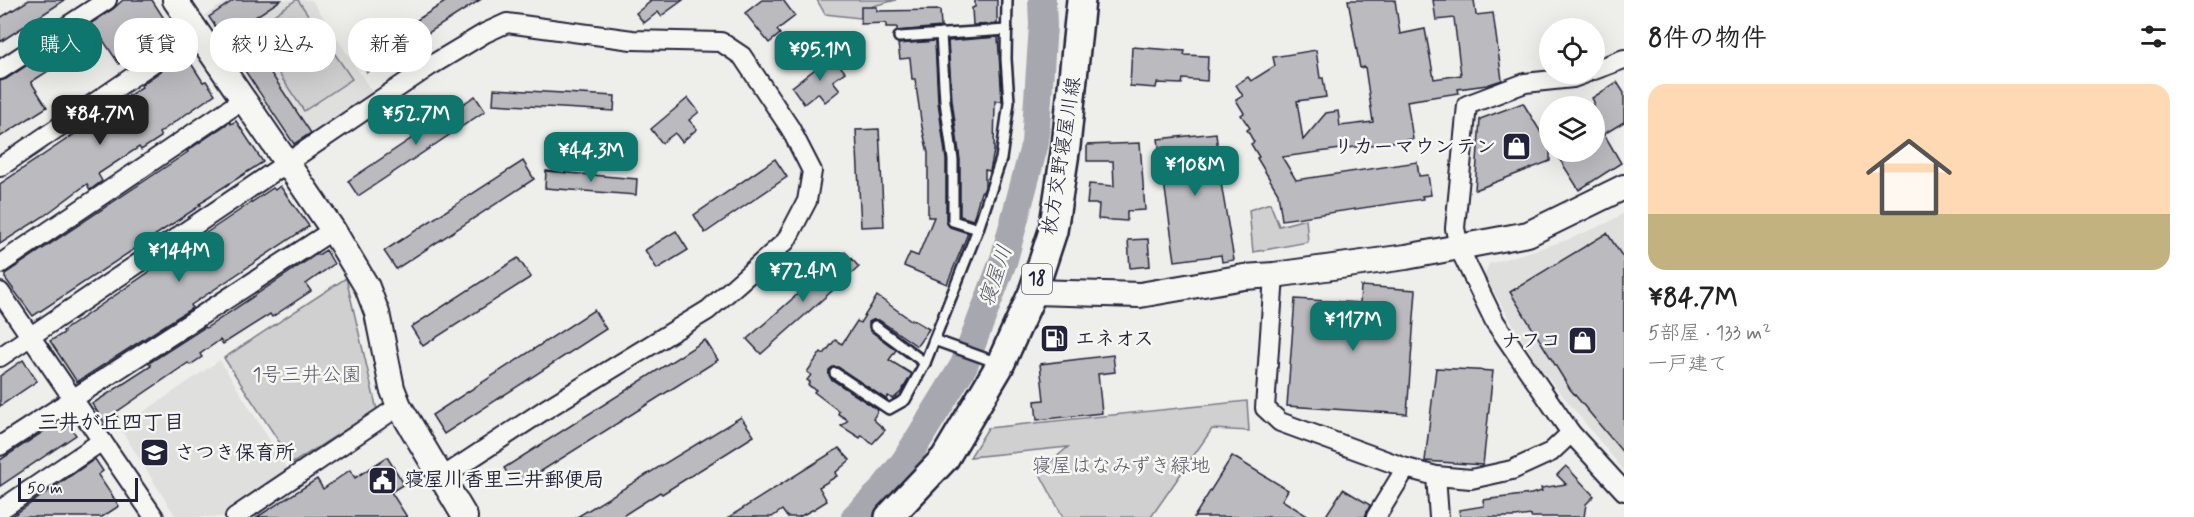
<!DOCTYPE html>
<html lang="ja">
<meta charset="utf-8">
<style>
:root{--surface:#fff;--page:#f2f2f2;--text:#222;--muted:#767676;--line:#e0e0e0;--accent:#0f766e}
body{margin:0;font-family:Mynerve,"Klee One",sans-serif;background:var(--page);color:var(--text);height:100vh;display:flex;flex-direction:column;font-size:22px;white-space:nowrap}
*{box-sizing:border-box;margin:0}
p{font-size:20px;color:var(--muted)}
.icon{flex:none;width:33px;height:33px;fill:none;stroke:currentColor;stroke-width:2;stroke-linecap:round;stroke-linejoin:round}
.map{position:relative;flex:1;overflow:hidden}
.side{display:flex;flex-direction:column;background:var(--surface);width:570px}
.side>*{flex:none}
.hud{position:absolute;left:18px;top:18px;width:570px;height:54px;display:flex;gap:12px}
.fabs{position:absolute;left:1539px;top:18px;display:grid;gap:12px}
.fabs a{display:grid;place-items:center;width:66px;height:66px;border-radius:50%;background:var(--surface);box-shadow:0 6px 24px #0002;font-size:30px}
.scale{position:absolute;left:18px;bottom:15px;width:120px;box-sizing:border-box;padding-left:6px;border:3px solid #22223b;border-top:0;font-size:16px;line-height:21px;white-space:nowrap;color:#22223b;-webkit-text-stroke:4px #f6f6f2;paint-order:stroke}
.price{position:absolute;translate:-50% -51px;padding:0 14px;border-radius:12px;background:var(--accent);color:#fff;font-size:20px;line-height:39px;filter:drop-shadow(0 2px 3px #0008)}
.price::after{content:'';position:absolute;left:50%;top:36px;width:18px;height:14px;margin-left:-9px;background:inherit;clip-path:polygon(0 0,100% 0,50% 100%)}
.price.active{background:#222;color:#fff}
ul{padding:0;list-style:none}
li{display:grid;align-content:center;gap:12px;height:318px;padding:0 24px}
li+li{border-top:2px solid var(--line)}
li span{display:grid;place-items:center;height:186px;border-radius:18px;color:#555}
li>.icon{margin-inline-start:auto}
span .icon{width:108px;height:108px;fill:#fffc;stroke-width:1}
li b{font-size:26px}
h2{display:flex;justify-content:space-between;align-items:center;height:72px;padding:0 24px;font-size:26px}
.tag{padding:0 21px;border-radius:24px;background:var(--surface);box-shadow:0 6px 24px #0002;font-size:21px;line-height:54px}
.tag.active{background:var(--accent);color:#fff}
main{display:flex;flex:1;min-height:0}
.map>svg:first-child{display:block}
.built{fill:#dfdfde}
.green{fill:#d0d0d1;stroke:#797986;stroke-width:1.5}
.lines{fill:none;stroke-linecap:round;stroke-linejoin:round}
.river{stroke:#a7a7af;stroke-width:28}
.building{fill:#bbbbbf;stroke:#22223b;stroke-width:1.5}
.lane-casing{stroke:#22223b;stroke-width:14}
.street-casing{stroke:#22223b;stroke-width:22}
.secondary-casing{stroke:#22223b;stroke-width:28}
.primary-casing{stroke:#22223b;stroke-width:32}
.lane{stroke:#f6f6f2;stroke-width:9}
.street{stroke:#f6f6f2;stroke-width:18}
.secondary{stroke:#f6f6f2;stroke-width:24}
.primary{stroke:#f6f6f2;stroke-width:27}
.labels{text-anchor:middle;dominant-baseline:central;stroke-width:5;stroke-linejoin:round;paint-order:stroke}
.shield{fill:#f6f6f2;stroke:#626272;stroke-width:1.5}
.shield-label{font-size:18px;font-weight:bold;fill:#22223b}
.poi-label{font-size:20px;font-weight:bold;fill:#22223b;stroke:#f6f6f2;text-anchor:start}
.street-label{font-size:20px;fill:#22223b;stroke:#f6f6f2}
.park-label{font-size:20px;fill:#565668;stroke:#f6f6f2}
.water-label{font-size:21px;font-style:italic;fill:#575769;stroke:#f6f6f2}
.neighbourhood-label{font-size:21px;font-weight:bold;fill:#22223b;stroke:#f6f6f2}
</style>
<main>
<div class="map">
<svg width="1624" height="517" viewBox="0 0 1624 517">
<rect width="100%" height="100%" fill="#eeeeeb"/>
<filter id="ink" filterUnits="userSpaceOnUse"><feTurbulence type="fractalNoise" baseFrequency=".0167" numOctaves="2"/><feDisplacementMap in="SourceGraphic" scale="12" xChannelSelector="R" yChannelSelector="G"/><feConvolveMatrix kernelMatrix="1 2 1 2 8 2 1 2 1" color-interpolation-filters="sRGB"/></filter>
<g filter="url(#ink)">
<!-- built -->
<g class="built">
<path d="M229 0H312L376 98 296 150 205 15Z"/>
<path d="M1624 213V471L1537 364 1484 276 1489 264 1567 240 1607 223Z"/>
<path d="M220 360 293 478 235 517H176L120 428Z"/>
</g>
<!-- green -->
<g class="green">
<path d="M296 0H298L352 79 304 111 250 31Z"/>
<path d="M817 0H896L873 6 860 18 825 14Z"/>
<path d="M1270 203 1279 226 1306 219 1308 242 1253 252 1249 210Z"/>
<path d="M346 278 377 410 293 463 224 358Z"/>
<path d="M1247 401 1249 431 1212 429 1151 517H1063L1039 472 1068 447 970 457 988 428Z"/>
</g>
<g class="lines">
<!-- river -->
<path class="river" d="M855 517 881 492 905 461 964 365 1004 259 1035 143 1043 25 1042 0"/>
</g>
<!-- building -->
<g class="building">
<path d="M29 0H65L0 42V18Z"/>
<path d="M123 0H152L174 34 161 42 159 38 119 64 101 37 31 82 47 107 0 137V81L6 79 113 9Z"/>
<path d="M234 0H281L240 27 311 133 294 144 209 17Z"/>
<path d="M448 0H480L367 72 358 58Z"/>
<path d="M649 0H683L661 16 658 12 644 23 636 13 650 2Z"/>
<path d="M762 0H783L795 16 777 30 780 34 769 43 745 13Z"/>
<path d="M975 0H997V24L973 25 972 8 975 7Z"/>
<path d="M1348 0H1395L1400 34 1425 29 1434 79 1461 75 1454 18 1436 20 1433 0H1474L1476 15 1493 13 1502 80 1487 85 1458 89 1459 93 1407 101 1413 139 1282 157 1296 180 1417 162 1419 176 1428 175 1431 195 1422 196 1423 199 1282 220 1278 193 1257 158 1259 157 1251 144 1254 142 1247 130 1250 128 1241 115 1244 113 1236 100 1243 96 1236 85 1248 77 1251 81 1275 66 1273 57 1316 50 1320 78H1323L1326 97 1297 101 1303 140 1326 113 1338 111 1340 126 1373 122 1365 67 1360 68Z"/>
<path d="M861 7H877V11L940 10 941 27 897 31V27H886V23L861 24Z"/>
<path d="M998 37 1002 101H995L994 151 990 171 985 170V187L983 192H981L973 220 960 216V160L952 100 948 41Z"/>
<path d="M935 41 938 102 946 160V222L950 227 968 233 947 284 904 266 910 253 918 256 934 217H928V153L922 127 915 79H912L910 58 900 59 898 44Z"/>
<path d="M1132 47 1185 51 1184 55 1208 56 1207 81 1183 79 1182 84 1157 83 1156 88 1130 86Z"/>
<path d="M832 56 845 72 833 81 840 90 825 102 818 93 804 104 792 87Z"/>
<path d="M187 57 203 82 206 81 215 94 159 133 161 137 141 150 139 147 98 174 102 181 90 190 87 184 44 216 0 244V184L79 131 78 129 142 87 141 85 173 63 174 65Z"/>
<path d="M1617 82 1624 93V122L1604 134 1621 163 1579 190 1555 152H1594V102L1592 98Z"/>
<path d="M494 89 615 96 614 111 493 104Z"/>
<path d="M475 96 485 111 358 196 348 181Z"/>
<path d="M688 98 699 112 689 120 697 129 682 142 675 133 662 143 651 129Z"/>
<path d="M1523 103 1543 136 1550 131V161L1475 190 1480 119Z"/>
<path d="M236 121 263 162 205 199 206 200 199 204 201 205 33 316 5 278V274L188 152 187 151 230 122 231 124Z"/>
<path d="M879 129 884 226 861 227 856 130Z"/>
<path d="M1216 133 1221 183 1234 260 1222 262 1221 255 1175 261 1158 139Z"/>
<path d="M1140 143 1145 210 1127 211V221L1098 219 1099 204H1087L1089 184 1114 186 1113 161H1087V145Z"/>
<path d="M775 159 787 177 705 233 694 215Z"/>
<path d="M523 161 534 179 396 269 384 251Z"/>
<path d="M546 171 637 179 636 195 545 188Z"/>
<path d="M280 186 309 226 191 305 192 308 77 382 50 341 64 333 63 331 209 231 273 188 275 190Z"/>
<path d="M676 231 688 250 657 269 645 250Z"/>
<path d="M1607 233 1624 259V454L1570 389 1510 292Z"/>
<path d="M1148 239 1150 266 1130 268 1128 240Z"/>
<path d="M326 250 334 264 306 284 311 291 272 317 270 314 223 344 220 340 200 354 202 357 190 365 188 363 115 413 118 418 107 426 92 404 151 366 149 363 205 327 206 328 317 254 318 255Z"/>
<path d="M845 252 859 267 761 354 747 339Z"/>
<path d="M518 258 531 277 423 346 411 327Z"/>
<path d="M1361 286 1416 290 1407 414 1287 406 1295 299 1360 303Z"/>
<path d="M877 296 911 320 912 319 929 329 917 346 879 320H873L869 322 871 331 896 350 889 360 912 374 901 392 893 399 888 396 886 399 838 367H833L829 370V375L831 379 878 410 873 419 885 430 872 444 862 435 860 438 841 426 848 420 838 414 839 411 814 392 816 390 808 385 810 382 807 380 811 375 807 372 821 352 824 354 835 340 842 344 857 321 860 323Z"/>
<path d="M594 310 606 329 444 434 432 415Z"/>
<path d="M705 340 718 360 516 487 504 468Z"/>
<path d="M1113 355 1115 372 1098 374 1102 413 1037 420 1035 401 1044 400 1040 364Z"/>
<path d="M23 360 37 381 0 406V376Z"/>
<path d="M1436 368 1493 371 1483 465 1425 461Z"/>
<path d="M741 417 754 436 662 494 660 492 621 517H577Z"/>
<path d="M64 418 76 435 0 486V460Z"/>
<path d="M839 448 850 460 835 473 837 476 819 487 827 501 814 509 799 517H787L782 510 772 517H729Z"/>
<path d="M1232 456 1288 490 1282 500 1309 517H1194Z"/>
<path d="M387 457 404 484 391 492 407 517H257L317 479 323 489 350 470 355 478Z"/>
<path d="M95 459 103 471 98 475 119 506 102 517H11Z"/>
<path d="M1566 466 1594 496 1586 504 1584 517H1531V515L1515 517H1460L1459 510 1484 506 1483 500 1531 494 1542 491 1541 488 1566 484 1557 475Z"/>
<path d="M1343 489 1370 505 1365 517H1325Z"/>
</g>
<g class="lines">
<defs>
<g id="lane">
<path d="M941 34 945 101 953 160V221L978 229"/>
<path d="M899 37 1007 30"/>
<path d="M875 326 925 363"/>
<path d="M934 340 998 363"/>
<path d="M835 373 889 409 905 400 925 363 978 229 1001 159 1009 102 1006 59 1007 0"/>
</g>
<g id="street">
<path d="M0 70 107 0"/>
<path d="M1594 70 1624 59"/>
<path d="M1584 74 1573 78 1525 83 1467 105 1455 228 1459 248 1495 322 1571 433 1624 491"/>
<path d="M0 167 197 33"/>
<path d="M0 264 244 99"/>
<path d="M1274 275 1265 408 1280 422 1406 468 1436 476 1471 479 1512 470 1551 452 1571 433"/>
<path d="M0 292 154 517"/>
<path d="M0 357 430 66 485 33 507 23 632 40 721 42 742 56 790 128 812 171 807 201 786 241 708 310 546 409 441 478"/>
<path d="M0 446 333 230"/>
<path d="M1436 476 1439 517"/>
<path d="M0 510 102 441"/>
<path d="M235 517 399 406"/>
<path d="M1376 517 1406 468"/>
</g>
<g id="secondary">
<path d="M175 0 333 230 367 287 377 313 392 388 399 406 465 517"/>
<path d="M1033 292 1140 295 1244 277 1274 275 1406 257 1528 234 1624 187"/>
</g>
<path id="primary" d="M889 517 945 458 999 367 1033 292 1053 231 1066 146 1081 0"/>
</defs>
<!-- lane casing -->
<use href="#lane" class="lane-casing"/>
<!-- street casing -->
<use href="#street" class="street-casing"/>
<!-- secondary casing -->
<use href="#secondary" class="secondary-casing"/>
<!-- primary casing -->
<use href="#primary" class="primary-casing"/>
<!-- lane -->
<use href="#lane" class="lane"/>
<!-- street -->
<use href="#street" class="street"/>
<!-- secondary -->
<use href="#secondary" class="secondary"/>
<!-- primary -->
<use href="#primary" class="primary"/>
</g>
</g>
<!-- icons -->
<defs>
<symbol id="shop-square" viewBox="-11 -11 22 22"><rect x="-9" y="-9" width="18" height="18" rx="4" fill="#22223b" stroke="#f6f6f2"/><path d="M-5-2.5h2.3a2.7 3.5 0 0 1 5.4 0H5L5.5 6h-11ZM-1.5-2.5h3a1.5 2.3 0 0 0-3 0Z" fill="#fff"/></symbol>
<symbol id="fuel-square" viewBox="-11 -11 22 22"><rect x="-9" y="-9" width="18" height="18" rx="4" fill="#22223b" stroke="#f6f6f2"/><path d="M-5.5-6h7V0h2V4h1.3V-2.5L3-4.5l.8-.8L6-3V5H2.5V1h-1V6h-7ZM-4.2-4.7v3.2H.2V-4.7Z" fill="#fff"/></symbol>
<symbol id="school-square" viewBox="-11 -11 22 22"><rect x="-9" y="-9" width="18" height="18" rx="4" fill="#22223b" stroke="#f6f6f2"/><path d="M0-5L7-2L0 1L-7-2ZM-4 1L0 2.5L4 1V4Q0 6-4 4Z" fill="#fff"/></symbol>
<symbol id="civic-square" viewBox="-11 -11 22 22"><rect x="-9" y="-9" width="18" height="18" rx="4" fill="#22223b" stroke="#f6f6f2"/><path d="M-.6-6.5H3V-4.5H.6V-3L4-1V1h2V6H-6V1h2V-1L-.6-3ZM-1.2 2.5V6h2.4V2.5Z" fill="#fff"/></symbol>
</defs>
<g fill-rule="evenodd">
<use href="#shop-square" x="1500" y="130" width="33" height="33"/>
<use href="#fuel-square" x="1038" y="322" width="33" height="33"/>
<use href="#shop-square" x="1566" y="324" width="33" height="33"/>
<use href="#school-square" x="138" y="436" width="33" height="33"/>
<use href="#civic-square" x="366" y="464" width="33" height="33"/>
</g>
<g class="labels">
<!-- shield labels -->
<rect class="shield" x="1022" y="264" width="30" height="30" rx="4.5"/>
<g class="shield-label">
<text x="1037" y="279">18</text>
</g>
<!-- poi labels -->
<g class="poi-label">
<text x="1496" y="147" text-anchor="end">リカーマウンテン</text>
<text x="1075" y="339">エネオス</text>
<text x="1561" y="341" text-anchor="end">ナフコ</text>
<text x="175" y="453">さつき保育所</text>
<text x="404" y="480">寝屋川香里三井郵便局</text>
</g>
<!-- street labels -->
<g class="street-label">
<text transform="translate(1062 156) rotate(-81)">枚方交野寝屋川線</text>
</g>
<!-- park labels -->
<g class="park-label">
<text x="307" y="375">1号三井公園</text>
<text x="1121" y="466">寝屋はなみずき緑地</text>
</g>
<!-- water labels -->
<g class="water-label">
<text transform="translate(996 276) rotate(-71)">寝屋川</text>
</g>
<!-- neighbourhood labels -->
<g class="neighbourhood-label">
<text x="111" y="423">三井が丘四丁目</text>
</g>
</g>
</svg>
<div class="fabs">
<a><svg class="icon" aria-label="locate" viewBox="0 0 24 24"><circle cx="12" cy="12" r="6"/><path d="M12 2v4M12 18v4M2 12h4M18 12h4"/></svg></a>
<a><svg class="icon" aria-label="layers" viewBox="0 0 24 24"><path d="M12 4l9 5-9 5-9-5zM3 14l9 5 9-5"/></svg></a>
</div>
<div class="scale">50 m</div>
<b class="price" style="left:820px;top:82px">¥95.1M</b>
<b class="price active" style="left:100px;top:146px">¥84.7M</b>
<b class="price" style="left:416px;top:146px">¥52.7M</b>
<b class="price" style="left:591px;top:183px">¥44.3M</b>
<b class="price" style="left:1195px;top:197px">¥108M</b>
<b class="price" style="left:179px;top:283px">¥144M</b>
<b class="price" style="left:803px;top:303px">¥72.4M</b>
<b class="price" style="left:1353px;top:352px">¥117M</b>
<div class="hud">
<a class="tag active">購入</a>
<a class="tag">賃貸</a>
<a class="tag">絞り込み</a>
<a class="tag">新着</a>
</div>
</div>
<section class="side">
<h2>8件の物件<svg class="icon" aria-label="filters" viewBox="0 0 24 24"><path d="M4 7h16M4 17h16"/><circle cx="9" cy="7" r="2"/><circle cx="15" cy="17" r="2"/></svg></h2>
<ul>
<li><span style="background:linear-gradient(#ffd9b3 70%,#c2b280 0)"><svg class="icon" aria-label="home" viewBox="0 0 24 24"><path d="M3 11l9-7 9 7M6 9v11h12V9"/></svg></span><div><b>¥84.7M</b><p>5部屋 · 133 m²</p><p>一戸建て</p></div></li>
</ul>
</section>
</main>
